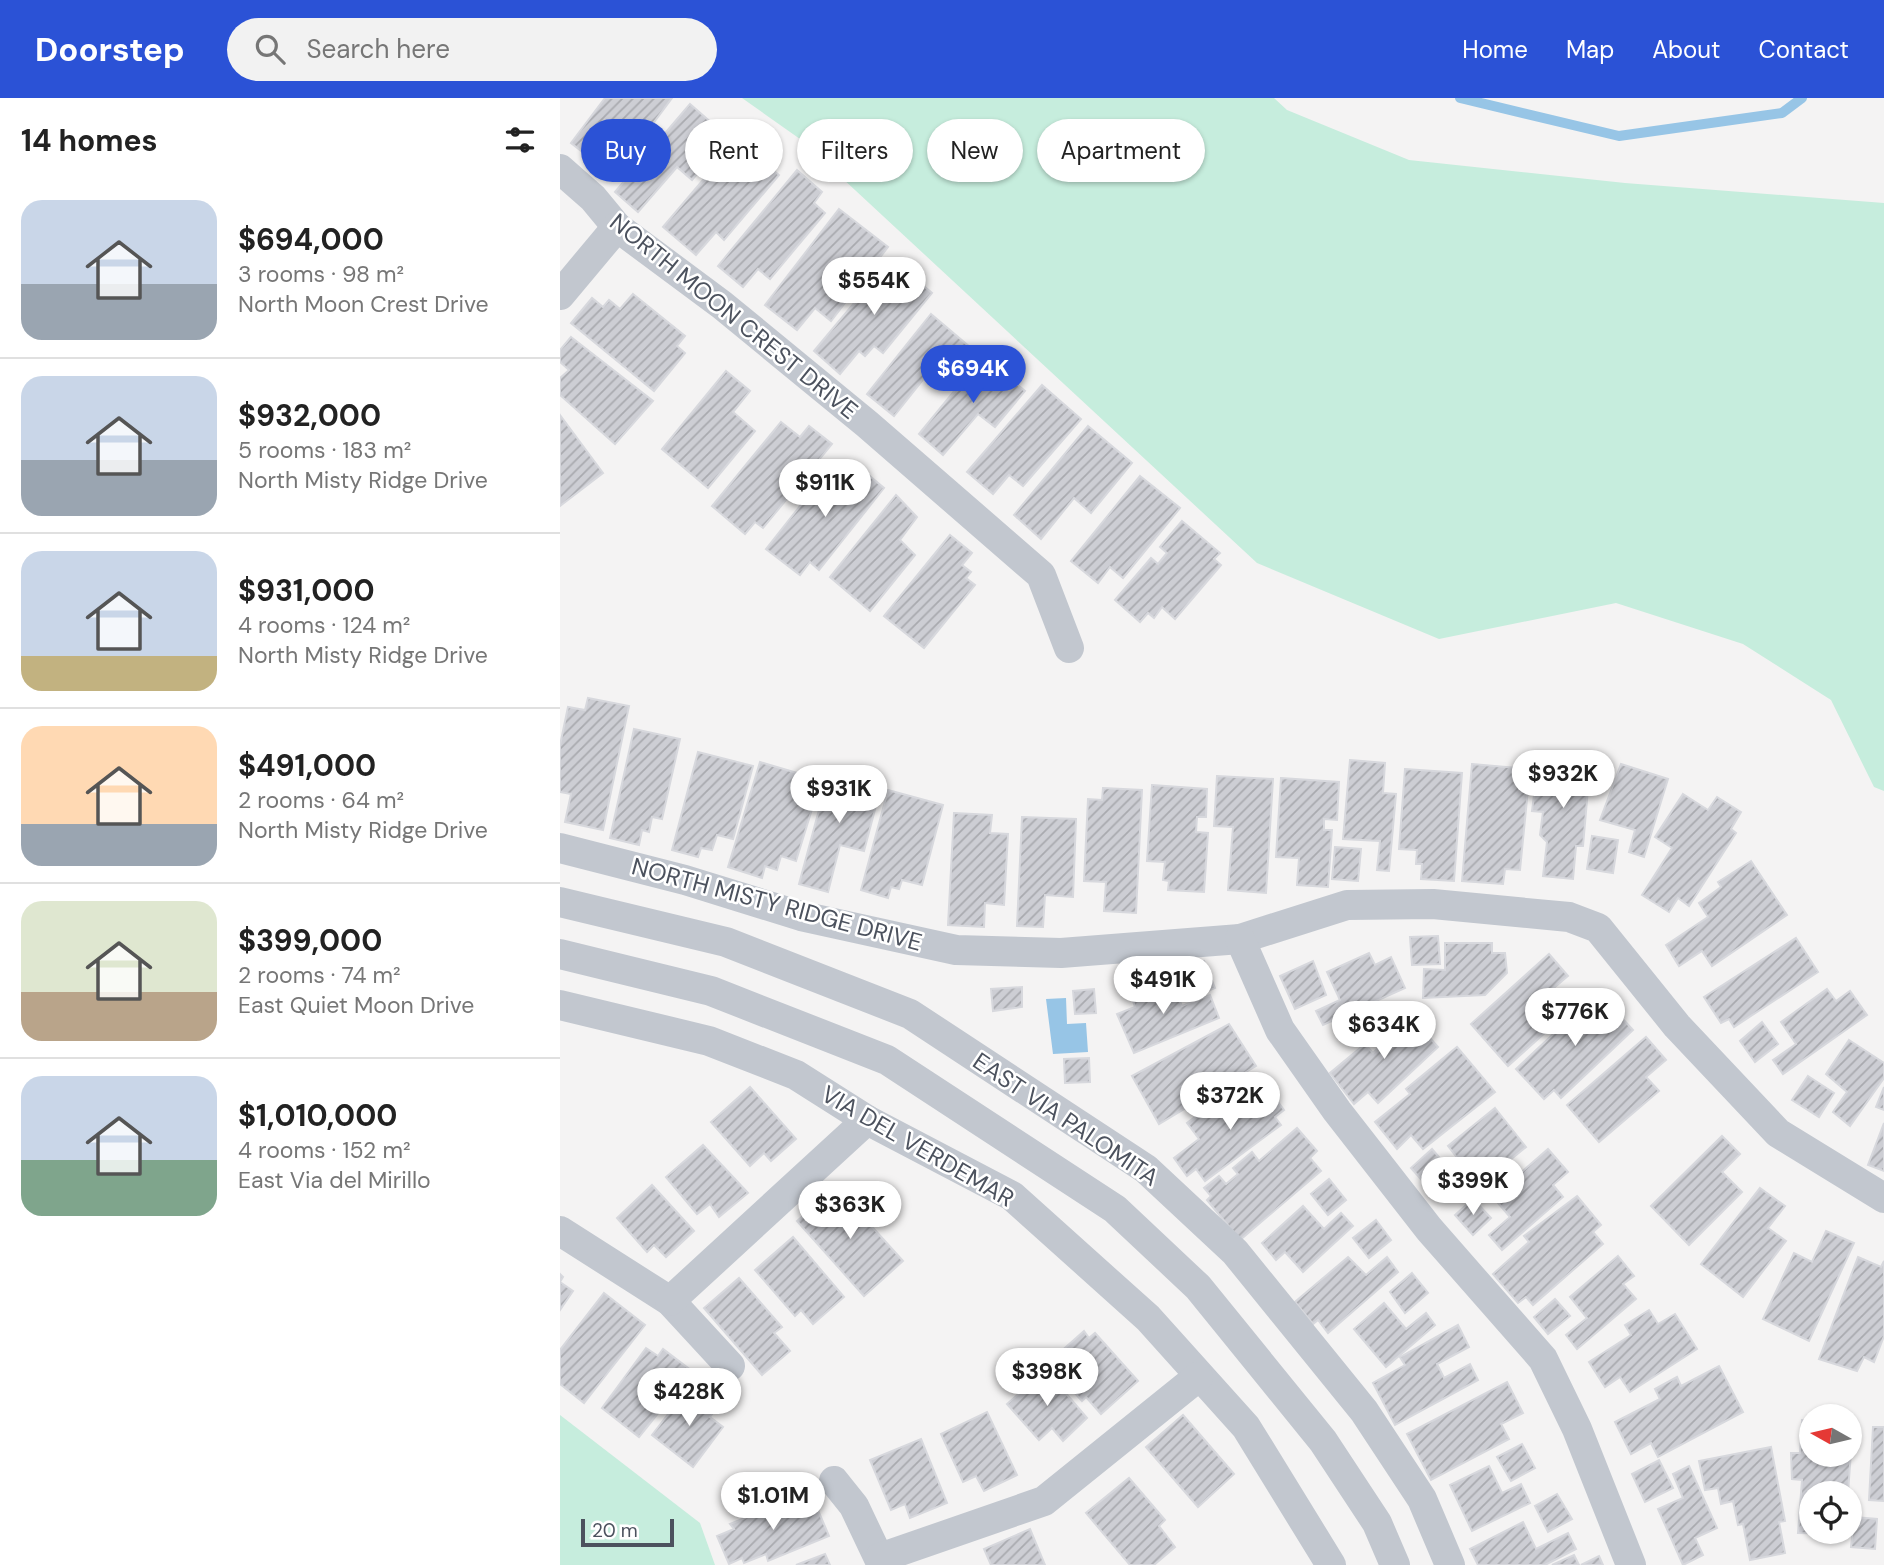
<!DOCTYPE html>
<meta charset="utf-8">
<style>
:root{--surface:#fff;--page:#f2f2f2;--text:#222;--muted:#767676;--line:#e0e0e0;--accent:#2b52d6}
body{margin:0;font-family:"DM Sans",sans-serif;background:var(--page);color:var(--text);height:100vh;display:flex;flex-direction:column;font-size:26px;white-space:nowrap}
*{box-sizing:border-box;margin:0}
p{font-size:23px;color:var(--muted)}
.icon{flex:none;width:38px;height:38px;fill:none;stroke:currentColor;stroke-width:2;stroke-linecap:round;stroke-linejoin:round}
.map{position:relative;flex:1;overflow:hidden}
.side{display:flex;flex-direction:column;background:var(--surface);width:560px}
.side>*{flex:none}
.top-card{position:absolute;left:21px;top:21px;width:665px;height:63px;display:flex;gap:14px}
.needle{width:46px;rotate:278deg}
.tools{position:absolute;left:1239px;top:1306px;display:grid;gap:14px}
.tools a{display:grid;place-items:center;width:63px;height:63px;border-radius:50%;background:var(--surface);box-shadow:0 2px 5px #0004;font-size:35px}
.scale{position:absolute;left:21px;bottom:18px;width:93px;box-sizing:border-box;padding-left:7px;border:4px solid #4c525e;border-top:0;font-size:19px;line-height:24px;white-space:nowrap;color:#4c525e;-webkit-text-stroke:5px #fff;paint-order:stroke}
.price{position:absolute;translate:-50% -60px;padding:0 16px;border-radius:24px;background:#fff;color:#222;font-size:23px;line-height:46px;filter:drop-shadow(0 2px 4px #0008)}
.price::after{content:'';position:absolute;left:50%;top:42px;width:21px;height:16px;margin-left:-10px;background:inherit;clip-path:polygon(0 0,100% 0,50% 100%)}
.price.on{background:var(--accent);color:#fff}
ul{padding:0;list-style:none}
li{display:flex;align-items:center;gap:21px;height:175px;padding:0 21px}
li+li{border-top:2px solid var(--line)}
li span{display:grid;place-items:center;flex:none;width:196px;height:140px;border-radius:21px;color:#555}
li>.icon{margin-inline-start:auto}
span .icon{width:84px;height:84px;fill:#fffc;stroke-width:1}
li b{font-size:30px}
h2{display:flex;justify-content:space-between;align-items:center;height:84px;padding:0 21px;font-size:30px}
.tag{padding:0 24px;border-radius:32px;background:var(--surface);box-shadow:0 2px 5px #0004;font-size:24px;line-height:63px}
.tag.on{background:var(--accent);color:#fff}
header{display:flex;align-items:center;gap:42px;box-sizing:border-box;height:98px;padding:0 35px;background:var(--accent);color:#fff}
header strong{font-size:33px}
nav{display:flex;gap:38px;margin-inline-start:auto;font-size:24px}
.search{width:490px;height:63px;background:var(--page);display:flex;align-items:center;gap:18px;box-sizing:border-box;padding:0 24px;border-radius:38px;color:var(--muted);font-size:26px}
main{display:flex;flex:1;min-height:0}
.map>svg:first-child{display:block}
.grass{fill:#c6eddd}
.water{fill:#97c5e6}
.lines{fill:none;stroke-linecap:round;stroke-linejoin:round}
.stream{stroke:#97c5e6;stroke-width:10}
.building{fill:url(#building-hatch);stroke:#d7d8dd;stroke-width:2}
.minor{stroke:#c2c7cf;stroke-width:30}
.labels{text-anchor:middle;dominant-baseline:central;stroke-width:5;stroke-linejoin:round;paint-order:stroke}
.street-label{font-size:24px;fill:#4c525e;stroke:#fff}
</style>
<header>
<strong>Doorstep</strong>
<div class="search"><svg class="icon" aria-label="search" viewBox="0 0 24 24"><circle cx="10" cy="10" r="6"/><path d="M15 15l6 6"/></svg>Search here</div>
<nav><a>Home</a><a>Map</a><a>About</a><a>Contact</a></nav>
</header>
<main>
<section class="side">
<h2>14 homes<svg class="icon" aria-label="filters" viewBox="0 0 24 24"><path d="M4 7h16M4 17h16"/><circle cx="9" cy="7" r="2"/><circle cx="15" cy="17" r="2"/></svg></h2>
<ul>
<li><span style="background:linear-gradient(#c9d6e8 60%,#9aa5b1 0)"><svg class="icon" aria-label="home" viewBox="0 0 24 24"><path d="M3 11l9-7 9 7M6 9v11h12V9"/></svg></span><div><b>$694,000</b><p>3 rooms · 98 m²</p><p>North Moon Crest Drive</p></div></li>
<li><span style="background:linear-gradient(#c9d6e8 60%,#9aa5b1 0)"><svg class="icon" aria-label="home" viewBox="0 0 24 24"><path d="M3 11l9-7 9 7M6 9v11h12V9"/></svg></span><div><b>$932,000</b><p>5 rooms · 183 m²</p><p>North Misty Ridge Drive</p></div></li>
<li><span style="background:linear-gradient(#c9d6e8 75%,#c2b280 0)"><svg class="icon" aria-label="home" viewBox="0 0 24 24"><path d="M3 11l9-7 9 7M6 9v11h12V9"/></svg></span><div><b>$931,000</b><p>4 rooms · 124 m²</p><p>North Misty Ridge Drive</p></div></li>
<li><span style="background:linear-gradient(#ffd9b3 70%,#9aa5b1 0)"><svg class="icon" aria-label="home" viewBox="0 0 24 24"><path d="M3 11l9-7 9 7M6 9v11h12V9"/></svg></span><div><b>$491,000</b><p>2 rooms · 64 m²</p><p>North Misty Ridge Drive</p></div></li>
<li><span style="background:linear-gradient(#dfe7d0 65%,#b9a48a 0)"><svg class="icon" aria-label="home" viewBox="0 0 24 24"><path d="M3 11l9-7 9 7M6 9v11h12V9"/></svg></span><div><b>$399,000</b><p>2 rooms · 74 m²</p><p>East Quiet Moon Drive</p></div></li>
<li><span style="background:linear-gradient(#c9d6e8 60%,#7fa58c 0)"><svg class="icon" aria-label="home" viewBox="0 0 24 24"><path d="M3 11l9-7 9 7M6 9v11h12V9"/></svg></span><div><b>$1,010,000</b><p>4 rooms · 152 m²</p><p>East Via del Mirillo</p></div></li>
</ul>
</section>
<div class="map">
<svg width="1324" height="1467" viewBox="0 0 1324 1467">
<defs>
<pattern id="building-hatch" width="6" height="6" patternUnits="userSpaceOnUse" patternTransform="scale(1.75)"><rect width="6" height="6" fill="#cdced4"/><path d="M-1 1l2-2M0 6l6-6M5 7l2-2" fill="none" stroke="#a9aaaf"/></pattern>
</defs>
<rect width="100%" height="100%" fill="#f4f3f3"/>
<!-- grass -->
<g class="grass">
<path d="M182 0H714L727 12 849 62 1065 85 1324 105V693L1314 689 1271 602 1183 546 1056 505 879 541 697 465 240 41Z"/>
<path d="M0 1317 140 1425 155 1467H0Z"/>
</g>
<!-- water -->
<path class="water" d="M506 900 507 926 526 925 528 954 493 956 486 901Z"/>
<g class="lines">
<!-- stream -->
<path class="stream" d="M900 0 1059 38 1222 15 1242 0"/>
</g>
<!-- building -->
<g class="building">
<path d="M45 0H112L83 39 68 27 38 66 11 45Z"/>
<path d="M130 6 168 39 132 82 117 69 78 114 55 94Z"/>
<path d="M183 35 211 58 205 65 219 77 164 142 156 134 136 157 103 129Z"/>
<path d="M237 72 262 94 254 105 265 115 210 181 198 171 183 189 158 168Z"/>
<path d="M279 111 328 149 271 223 255 210 237 232 205 207Z"/>
<path d="M331 161 372 195 323 255 314 248 305 258 299 253 280 276 254 253Z"/>
<path d="M73 196 125 238 117 248 125 255 94 293 11 225 32 200 43 209 49 202 60 211Z"/>
<path d="M371 216 411 250 379 290 366 278 334 318 307 296Z"/>
<path d="M11 239 93 303 55 346 0 297V280L9 272 0 264V252Z"/>
<path d="M423 258 465 293 435 329 418 316 383 357 359 336Z"/>
<path d="M166 273 190 293 173 314 195 333 148 390 102 351Z"/>
<path d="M482 287 521 321 463 388 449 377 433 396 407 374Z"/>
<path d="M0 317 43 375 0 408Z"/>
<path d="M221 324 240 339 249 328 272 346 203 430 195 424 185 436 152 408Z"/>
<path d="M528 328 572 365 531 415 514 400 481 441 454 417Z"/>
<path d="M274 365 292 380 300 370 324 390 259 472 250 464 240 477 206 451Z"/>
<path d="M580 378 620 410 563 480 550 469 538 485 511 463Z"/>
<path d="M336 397 357 419 340 442 355 457 310 513 270 479Z"/>
<path d="M622 423 660 455 654 461 661 467 615 521 602 509 594 520 588 515 580 524 555 502 591 460 598 466 607 455 600 449Z"/>
<path d="M390 437 412 455 402 467 411 474 406 480 415 487 364 550 324 518Z"/>
<path d="M28 600 69 608 43 732 5 724 11 696 0 694V647L8 609 25 612Z"/>
<path d="M74 631 120 641 102 721 92 719 89 734 82 732 79 747 50 740Z"/>
<path d="M986 653 1031 657 1023 748H1016L1013 781 983 778 987 744 980 737 983 714 972 713 975 689 982 690Z"/>
<path d="M138 654 193 668 173 741 157 737 152 752 141 750 138 759 112 752Z"/>
<path d="M790 662 825 665 823 695 836 696 829 773 817 772 820 743 783 741Z"/>
<path d="M200 664 261 682 236 763 221 758 217 772 205 768 202 780 168 769Z"/>
<path d="M912 666 970 671 960 772 945 771 943 786 902 783Z"/>
<path d="M1061 666 1108 681 1084 759 1069 754 1075 732 1040 722Z"/>
<path d="M270 671 322 685 304 753 280 747 268 794 239 786Z"/>
<path d="M845 671 902 675 894 783 861 781 862 766H856L857 752 839 751Z"/>
<path d="M657 678 713 681 706 795 668 792 673 729 654 728Z"/>
<path d="M721 680 779 684 777 722 764 721V732H772L768 789 737 787 739 760 716 759Z"/>
<path d="M592 687 647 691 646 719H637L636 734 648 735 644 794 608 792 609 783 603 782 605 764 587 763Z"/>
<path d="M543 690 582 692 576 815 544 813 546 784 524 783 528 701 542 702Z"/>
<path d="M328 692 383 707 362 787 342 782 339 791 331 789 328 800 301 792Z"/>
<path d="M1123 696 1148 712 1157 699 1181 714 1171 731 1176 735 1129 808 1118 800 1109 814 1082 797 1112 750 1095 739Z"/>
<path d="M394 715 432 717 430 735 448 736 444 807 425 805 424 829 388 827Z"/>
<path d="M462 719 516 721 513 799 485 797 483 829 457 828Z"/>
<path d="M1032 738 1058 742 1053 775 1027 771Z"/>
<path d="M775 749 801 751 798 783 772 781Z"/>
<path d="M1191 763 1227 817 1152 868 1142 853 1119 868 1106 847 1148 819 1139 805 1161 789 1158 784Z"/>
<path d="M878 838 880 866 852 867 850 839Z"/>
<path d="M1236 840 1258 874 1174 929 1169 921 1161 925 1144 899Z"/>
<path d="M885 845H932V855H945L947 875 925 897 863 900 864 871 885 872Z"/>
<path d="M809 855 815 867 831 859 845 890 763 927 756 913 780 902 767 874Z"/>
<path d="M989 856 1008 878 988 895 1006 916 948 968 911 926Z"/>
<path d="M644 863 655 890 626 902 615 876Z"/>
<path d="M753 863 766 897 735 911 720 878Z"/>
<path d="M610 880 622 908 650 897 659 920 574 955 557 916 575 909 571 897Z"/>
<path d="M462 889V909L433 913 431 891Z"/>
<path d="M534 891 536 915 515 916 513 893Z"/>
<path d="M1267 891 1276 903 1290 893 1307 917 1223 976 1213 962 1236 946 1221 924Z"/>
<path d="M1038 894 1073 932 1001 1000 994 992 984 1001 956 971Z"/>
<path d="M828 917 842 932 854 922 878 949 818 1005 808 994 794 1006 770 975 805 946 813 955 819 949 808 937Z"/>
<path d="M1202 924 1218 946 1195 964 1180 943Z"/>
<path d="M669 926 696 968 599 1026 572 978Z"/>
<path d="M1086 939 1106 962 1086 979 1099 993 1039 1044 1007 1007Z"/>
<path d="M1289 942 1324 965V980L1290 1028 1273 1014 1287 994 1266 976Z"/>
<path d="M897 949 935 994 863 1051 851 1037 837 1051 815 1024 850 996 846 991Z"/>
<path d="M529 960 530 984 505 985 504 961Z"/>
<path d="M1248 978 1274 995 1259 1019 1232 1002Z"/>
<path d="M702 982 724 1012 715 1019 721 1027 645 1083 636 1071 627 1078 614 1060 639 1041 627 1025 647 1010 653 1019Z"/>
<path d="M190 989 236 1041 211 1063 204 1055 190 1068 151 1024Z"/>
<path d="M1324 989V1012L1316 1009Z"/>
<path d="M935 1010 966 1049 900 1103 889 1089 908 1074 888 1048Z"/>
<path d="M1324 1025V1073L1308 1067Z"/>
<path d="M737 1030 757 1053 750 1060 761 1073 680 1142 647 1102 651 1098 644 1090 659 1078 666 1086 678 1076 673 1070 692 1054 699 1063Z"/>
<path d="M1162 1038 1180 1056 1162 1074 1182 1094 1129 1147 1091 1108Z"/>
<path d="M143 1047 188 1095 159 1119 150 1106 137 1116 106 1079Z"/>
<path d="M872 1051 889 1071 868 1089 851 1070Z"/>
<path d="M988 1051 1008 1074 993 1087 1003 1099 942 1152 929 1137 950 1119 933 1099Z"/>
<path d="M769 1081 786 1102 768 1117 751 1096Z"/>
<path d="M92 1087 134 1133 106 1159 94 1147 87 1154 57 1120Z"/>
<path d="M276 1089 343 1163 304 1198 237 1123Z"/>
<path d="M1200 1090 1225 1108 1208 1130 1226 1143 1183 1199 1141 1166Z"/>
<path d="M1017 1098 1041 1127 1033 1134 1043 1146 973 1207 966 1199 958 1205 933 1176 969 1144 964 1138Z"/>
<path d="M913 1101 931 1120 913 1137 895 1117Z"/>
<path d="M743 1108 764 1131 781 1115 793 1128 743 1174 725 1154 716 1162 702 1145Z"/>
<path d="M816 1122 831 1142 809 1160 793 1140Z"/>
<path d="M1266 1133 1294 1145 1249 1243 1203 1221 1234 1155 1252 1164Z"/>
<path d="M233 1139 284 1199 253 1226 241 1212 235 1218 195 1172Z"/>
<path d="M1058 1158 1074 1178 1063 1186 1076 1201 1017 1251 1006 1237 1027 1220 1010 1199Z"/>
<path d="M788 1159 806 1177 827 1159 838 1174 768 1235 758 1222 753 1226 735 1204Z"/>
<path d="M1298 1159 1321 1169 1324 1163V1238L1314 1264 1304 1259 1297 1273 1259 1261Z"/>
<path d="M852 1175 868 1195 845 1215 830 1194Z"/>
<path d="M0 1176 3 1179 0 1184 13 1193 0 1212Z"/>
<path d="M179 1180 222 1229 214 1235 230 1253 202 1277 144 1210Z"/>
<path d="M44 1195 85 1227 24 1305 0 1286V1252Z"/>
<path d="M995 1201 1010 1218 988 1236 974 1219Z"/>
<path d="M824 1205 846 1231 866 1215 875 1227 826 1269 794 1231Z"/>
<path d="M1089 1212 1098 1226 1115 1216 1137 1251 1070 1294 1060 1279 1045 1289 1029 1264 1071 1237 1065 1227Z"/>
<path d="M898 1227 909 1249 877 1266 884 1280 910 1266 918 1282 835 1327 813 1285 845 1267 840 1259Z"/>
<path d="M524 1233 529 1240 535 1235 578 1283 541 1316 526 1299 522 1303 512 1292 518 1286 502 1267 507 1265 498 1256Z"/>
<path d="M86 1250 98 1258 103 1251 132 1273 79 1339 42 1310Z"/>
<path d="M1159 1268 1183 1314 1098 1359 1091 1345 1071 1356 1055 1324 1100 1301 1095 1291 1117 1279 1121 1288Z"/>
<path d="M486 1272 527 1320 503 1343 492 1330 479 1342 447 1306Z"/>
<path d="M947 1284 963 1315 941 1326 949 1341 871 1382 847 1336Z"/>
<path d="M129 1289 156 1311 150 1319 163 1329 133 1369 92 1337Z"/>
<path d="M427 1314 457 1377 424 1393 416 1378 403 1384 381 1336Z"/>
<path d="M623 1317 674 1376 638 1409 586 1349Z"/>
<path d="M1242 1322 1251 1323V1356H1290V1326H1293L1288 1395H1251V1433H1285V1436L1238 1435 1242 1382 1232 1381 1231 1355H1240Z"/>
<path d="M1313 1329H1324V1403L1309 1402Z"/>
<path d="M361 1341 387 1405 350 1420 345 1406 331 1412 310 1362Z"/>
<path d="M962 1346 975 1370 951 1383 937 1359Z"/>
<path d="M1211 1349 1225 1423 1219 1424 1225 1455 1190 1462 1183 1426 1178 1427 1173 1403 1161 1406 1158 1390 1145 1392 1139 1363Z"/>
<path d="M1099 1362 1113 1390 1085 1404 1072 1376Z"/>
<path d="M929 1368 942 1395 961 1386 970 1405 912 1433 890 1387Z"/>
<path d="M1129 1368 1157 1430 1135 1440 1143 1457 1123 1467 1098 1411 1123 1400 1113 1376Z"/>
<path d="M569 1380 605 1422 599 1428 615 1449 594 1467H570L526 1415Z"/>
<path d="M997 1396 1012 1421 988 1434 975 1408Z"/>
<path d="M241 1397 249 1416 258 1412 269 1438 208 1463 206 1456 184 1465 182 1460 169 1466 157 1438 174 1431 170 1426Z"/>
<path d="M1294 1419 1317 1421 1315 1451 1291 1449Z"/>
<path d="M963 1424 976 1451 1008 1435 1016 1451 985 1467H918L910 1451Z"/>
<path d="M470 1431 485 1467H431L424 1451Z"/>
<path d="M265 1456 270 1467H236Z"/>
<path d="M1014 1457 1019 1467H992Z"/>
<path d="M1039 1458 1043 1467H1021Z"/>
</g>
<g class="lines">
<!-- minor -->
<g class="minor">
<path d="M0 71 33 100 57 129 162 207 307 326 481 477 509 550"/>
<path d="M0 197 57 129"/>
<path d="M0 750 125 782 241 818 396 852 501 855 680 841 787 807 873 806 1009 819 1038 830 1117 928 1218 1035 1324 1100"/>
<path d="M0 804 166 844 350 916 586 1071 675 1154 804 1313 862 1401 890 1467"/>
<path d="M680 841 720 932 777 1013 869 1131 983 1261 1017 1331 1071 1467"/>
<path d="M0 856 151 893 327 962 555 1111 638 1189 763 1343 817 1425 835 1467"/>
<path d="M0 907 149 943 236 977 307 1022 452 1098 588 1220 686 1329 771 1467"/>
<path d="M0 1133 110 1203 170 1268"/>
<path d="M110 1203 307 1022"/>
<path d="M274 1383 294 1408 322 1467"/>
<path d="M320 1460 484 1403 638 1279"/>
</g>
</g>
<g class="labels">
<!-- street labels -->
<g class="street-label">
<text transform="translate(174 218) rotate(39)">NORTH MOON CREST DRIVE</text>
<text transform="translate(217 806) rotate(15)">NORTH MISTY RIDGE DRIVE</text>
<text transform="translate(506 1021) rotate(34)">EAST VIA PALOMITA</text>
<text transform="translate(358 1048) rotate(30)">VIA DEL VERDEMAR</text>
</g>
</g>
</svg>
<div class="tools">
<a><svg class="needle" viewBox="-14 -14 28 28"><path d="M0-13l5 13h-10z" fill="#e53935"/><path d="M0 13l5-13h-10z" fill="#767676"/></svg></a>
<a><svg class="icon" aria-label="locate" viewBox="0 0 24 24"><circle cx="12" cy="12" r="6"/><path d="M12 2v4M12 18v4M2 12h4M18 12h4"/></svg></a>
</div>
<div class="scale">20 m</div>
<b class="price" style="left:314px;top:219px">$554K</b>
<b class="price on" style="left:413px;top:307px">$694K</b>
<b class="price" style="left:265px;top:421px">$911K</b>
<b class="price" style="left:1003px;top:712px">$932K</b>
<b class="price" style="left:279px;top:727px">$931K</b>
<b class="price" style="left:603px;top:918px">$491K</b>
<b class="price" style="left:1015px;top:950px">$776K</b>
<b class="price" style="left:824px;top:963px">$634K</b>
<b class="price" style="left:670px;top:1034px">$372K</b>
<b class="price" style="left:913px;top:1119px">$399K</b>
<b class="price" style="left:290px;top:1143px">$363K</b>
<b class="price" style="left:487px;top:1310px">$398K</b>
<b class="price" style="left:129px;top:1330px">$428K</b>
<b class="price" style="left:213px;top:1434px">$1.01M</b>
<div class="top-card">
<a class="tag on">Buy</a>
<a class="tag">Rent</a>
<a class="tag">Filters</a>
<a class="tag">New</a>
<a class="tag">Apartment</a>
</div>
</div>
</main>
